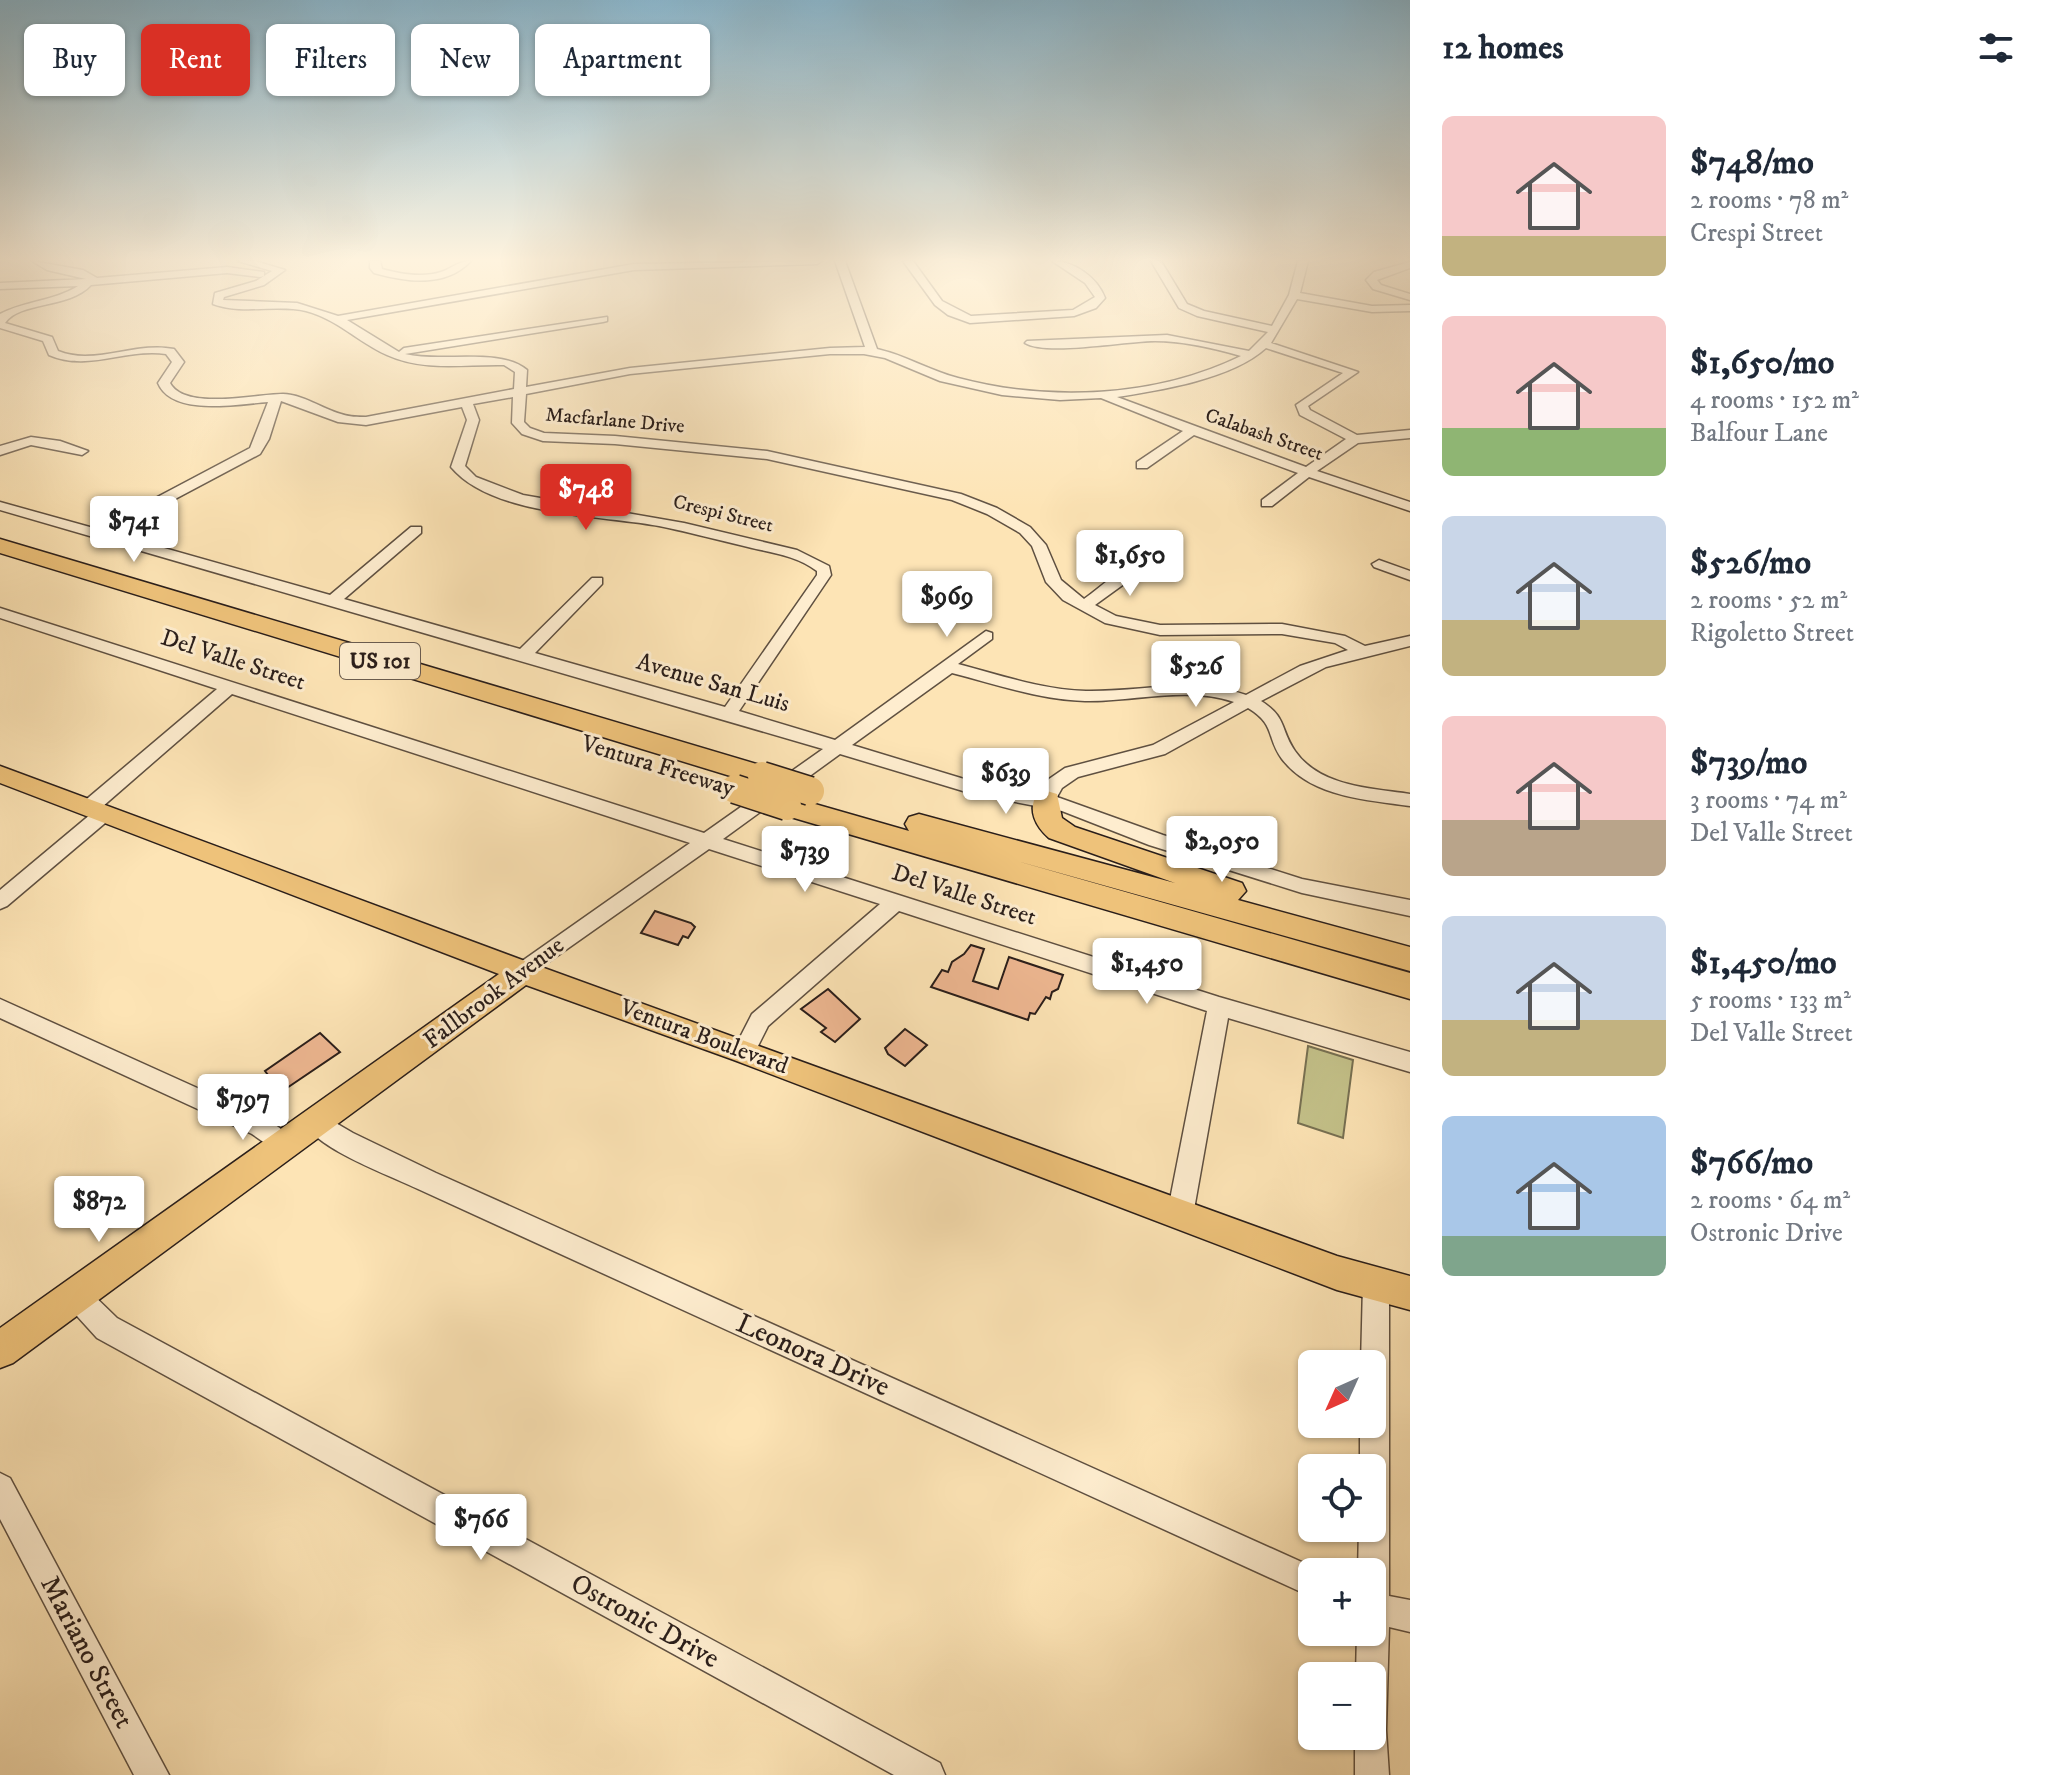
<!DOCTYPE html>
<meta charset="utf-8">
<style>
:root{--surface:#fff;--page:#f6f6f7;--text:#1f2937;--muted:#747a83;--accent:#d93025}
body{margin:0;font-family:"IM FELL DW Pica",serif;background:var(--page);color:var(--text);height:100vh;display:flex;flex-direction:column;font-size:30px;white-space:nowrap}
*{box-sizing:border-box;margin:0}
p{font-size:26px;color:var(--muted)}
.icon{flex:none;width:44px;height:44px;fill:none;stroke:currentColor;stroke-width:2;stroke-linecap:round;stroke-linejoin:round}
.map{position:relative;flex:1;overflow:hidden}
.details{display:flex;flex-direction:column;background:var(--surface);width:640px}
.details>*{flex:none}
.guide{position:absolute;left:24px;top:24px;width:760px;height:72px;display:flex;gap:16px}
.needle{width:52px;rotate:225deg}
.fabs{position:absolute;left:1298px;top:1350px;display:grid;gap:16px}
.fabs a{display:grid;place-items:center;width:88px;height:88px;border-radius:12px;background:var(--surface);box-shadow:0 2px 6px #0004;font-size:40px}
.price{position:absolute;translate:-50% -68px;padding:0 18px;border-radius:8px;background:#fff;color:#222;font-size:26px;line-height:52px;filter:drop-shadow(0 2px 4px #0008)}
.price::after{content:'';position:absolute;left:50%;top:48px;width:24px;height:18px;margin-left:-12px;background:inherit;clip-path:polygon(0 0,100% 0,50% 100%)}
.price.active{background:var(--accent);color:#fff}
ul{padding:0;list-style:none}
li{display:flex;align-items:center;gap:24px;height:200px;padding:0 32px}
li span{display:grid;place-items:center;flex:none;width:224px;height:160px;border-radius:12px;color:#555}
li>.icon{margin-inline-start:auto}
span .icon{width:96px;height:96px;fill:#fffc;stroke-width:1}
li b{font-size:34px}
h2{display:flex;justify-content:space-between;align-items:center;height:96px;padding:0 32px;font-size:34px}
.pill{padding:0 28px;border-radius:12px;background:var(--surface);box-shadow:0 2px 6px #0004;font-size:28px;line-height:72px}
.pill.active{background:var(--accent);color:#fff}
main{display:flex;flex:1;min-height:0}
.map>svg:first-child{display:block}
.green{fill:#c4c28a;stroke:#777052;stroke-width:2}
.building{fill:#eeb791;stroke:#2a1e1a;stroke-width:2}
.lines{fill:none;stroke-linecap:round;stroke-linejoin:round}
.minor-casing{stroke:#5f5041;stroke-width:3}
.major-casing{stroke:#2a1e1a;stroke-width:3}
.highway-casing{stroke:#2a1e1a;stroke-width:3}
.minor{fill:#feedcf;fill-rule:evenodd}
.major{fill:#eec27a;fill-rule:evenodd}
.highway{fill:#eec27a;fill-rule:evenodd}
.highway-bridge-casing{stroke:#2a1e1a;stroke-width:31;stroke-linecap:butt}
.highway-bridge{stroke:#eec27a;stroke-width:28}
.labels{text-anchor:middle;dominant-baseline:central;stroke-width:6;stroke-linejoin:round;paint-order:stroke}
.far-street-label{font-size:20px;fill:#2a1e1a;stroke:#feedcf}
.shield{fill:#feedcf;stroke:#6a5c50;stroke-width:2}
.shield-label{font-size:22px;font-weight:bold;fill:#2a1e1a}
.street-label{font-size:24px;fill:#2a1e1a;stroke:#feedcf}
.near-street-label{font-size:28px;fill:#2a1e1a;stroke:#feedcf}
</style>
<main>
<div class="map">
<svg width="1410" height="1775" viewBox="0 0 1410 1775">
<rect width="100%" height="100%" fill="#fde4b5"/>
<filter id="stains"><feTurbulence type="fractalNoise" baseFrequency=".0025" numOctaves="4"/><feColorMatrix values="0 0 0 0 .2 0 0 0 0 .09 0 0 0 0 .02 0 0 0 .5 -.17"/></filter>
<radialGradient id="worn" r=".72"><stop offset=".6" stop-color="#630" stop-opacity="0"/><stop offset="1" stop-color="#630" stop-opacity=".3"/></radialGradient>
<!-- green -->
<path class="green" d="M1308 1046 1353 1060 1343 1138 1298 1123Z"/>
<!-- building -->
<g class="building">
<path d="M655 911 691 923 695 927 688 938 683 936 678 945 641 933Z"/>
<path d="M971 945 984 949 973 981 998 989 1009 957 1063 975 1058 989 1052 992 1050 999 1046 997 1035 1014 1030 1013 1028 1020 931 987 942 970 948 972 952 962 964 954Z"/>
<path d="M828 989 860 1019 835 1042 821 1032 826 1028 801 1009Z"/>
<path d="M905 1029 927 1045 905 1066 888 1054 885 1048Z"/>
<path d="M320 1033 340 1052 281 1092 265 1071Z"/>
</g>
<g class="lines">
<defs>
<g id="minor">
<path d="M32 261 83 270 97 278 227 267 264 272V276L260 277 227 273 91 285C69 309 20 301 5 323L52 337 58 351C94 366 136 341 174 349L184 362 170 383C185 411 256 394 283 394 302 394 323 409 341 414 349 417 358 417 366 417L514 389 515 372 504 365C465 364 424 372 387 355 358 342 337 319 306 311 276 304 242 315 213 304L215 293 256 281 272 271 238 261H255L285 270 264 285 224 297 223 300 297 303 338 316 634 264 822 261 817 264 634 270 347 320 399 352 404 348 607 317V321L603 322 405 354C441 363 500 347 527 370L526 387 630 368 830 348 865 347 835 261H845L877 349C905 355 930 371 958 378 1048 402 1155 398 1241 356 1213 348 1184 341 1155 341 1126 341 1046 356 1025 343L1027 341 1167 335 1249 351 1268 332 1197 316 1179 308 1151 261H1161L1187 304 1204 311 1272 326 1289 295 1298 261H1308L1300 293 1372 306 1410 305V311L1372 312 1297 299 1271 343 1358 372 1308 406 1310 410 1357 435 1410 430V438L1358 443 1317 471 1410 502V511L1309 477 1272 506H1262V500L1298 473 1194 435 1147 468H1137V462L1183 431 1101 398 1060 400 1002 395 940 381 885 358 864 354H830L630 374 526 394 524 422 530 428 544 433 615 436 767 451 961 494 997 508 1030 527 1046 545 1061 580 1084 599C1102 586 1140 551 1162 555V561L1142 571 1095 605 1116 616 1160 625 1282 624 1345 636 1365 646 1410 636V646L1326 667 1261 701C1287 717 1280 729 1295 751 1320 787 1371 788 1410 794V806C1366 800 1311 797 1282 759 1266 737 1276 725 1248 708L1165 754 1078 777 1062 788 1057 797 1163 835 1302 879 1410 900V916L1302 893 1149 845 1062 811 973 794 840 754 723 839 1219 997 1410 1052V1072L1228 1018 1193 1215 1189 1223 1180 1227 1171 1223 1167 1215 1207 1011 899 911 768 1026 752 1058 744 1061 736 1058 733 1051 752 1014 880 904 709 849 523 980 515 978 512 972 515 966 690 843 232 694 102 807 111 808 113 813 111 818 7 906 0 909V890L91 814 82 813 80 808 82 803 217 689 0 618V608L704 833 823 749 0 510V502L97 529 250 448 268 402C239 404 172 417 158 383L172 362 166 354C126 348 88 372 49 355L43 341 0 328V314C25 301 54 301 78 286L0 289V283L86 279 47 270ZM1266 348 1343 373 1296 405 1300 415 1346 439 1306 467 1117 397C1161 390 1232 379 1266 348ZM513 397 512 423 522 434 543 441 615 444 767 459 952 500 987 514 1020 533 1032 546 1046 582 1063 600 1105 623 1160 635 1282 634 1335 643 1348 650 1300 666 1246 695C1193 677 1141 692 1086 691 1043 690 1000 675 958 664L992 639V633L986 631 835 740 739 711 831 575 829 566 797 550 684 523 523 495 476 477 465 466 479 420 473 404ZM281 401 338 422 366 425 462 407 467 420 451 467C492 516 600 515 659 526 689 532 718 540 748 547 772 553 796 555 817 571V575L725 707 535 653 602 584V578H592L520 649 344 599 421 533V527H411L330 595 111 533 260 454 269 439ZM952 673C995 684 1040 700 1085 701 1134 702 1186 686 1234 702L1153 745 1065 768 1049 779 1040 794 974 782 852 745Z"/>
<path d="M370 261H380L382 269C400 274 422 278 441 272 453 268 458 261 471 261 445 288 407 282 374 273L370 268Z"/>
<path d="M903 261H913L942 301 971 316 1073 310 1095 297 1085 283 1052 261C1074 261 1097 277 1105 298L1096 308 1074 316 970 323 948 315 935 305Z"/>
<path d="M1410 262V268L1377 280 1381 285 1410 294V300L1373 289 1366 280 1374 272Z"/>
<path d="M31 437 60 441 88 451 82 455 31 445 0 455V446Z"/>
<path d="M1379 560 1410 571V580L1374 567 1372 564Z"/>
<path d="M0 999 268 1120 294 1138 297 1146 294 1154 285 1157 252 1134 0 1018Z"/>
<path d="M317 1112 353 1133 436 1173 1324 1572H1312V1597L1301 1592 418 1189C391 1176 317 1149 305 1123L309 1116Z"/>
<path d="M1376 1272 1385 1276 1389 1285V1596L1410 1600V1632L1389 1627 1386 1730 1389 1775H1355V1736H1372V1676H1356L1357 1632H1372V1572H1358L1359 1528H1372V1468H1360V1424H1372V1364H1361L1363 1285 1367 1276Z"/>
<path d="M76 1283 85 1287 117 1318 940 1763 945 1775H894L97 1338 67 1305 63 1296 67 1287Z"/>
<path d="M0 1473 10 1478 169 1775H134L0 1519Z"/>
</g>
<path id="major" d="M0 766 533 964 1337 1256 1410 1276V1310L1337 1290 734 1060 526 985 13 1363 0 1368V1328L499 974 0 783Z"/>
<g id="highway">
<path d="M0 539 770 768 774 775 770 782 760 784 750 782 0 553Z"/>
<path d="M1047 791 1057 794 1062 818 1075 827 1242 883 1246 891 1238 900 1410 947V971L1003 857 1410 973V999L777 813 773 806 777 799 787 796 909 831 905 824 909 817 919 814 1175 883 1049 838C1036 827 1027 810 1037 794Z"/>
</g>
</defs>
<!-- minor casing -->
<use href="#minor" class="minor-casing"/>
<!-- major casing -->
<use href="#major" class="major-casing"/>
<!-- highway casing -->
<use href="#highway" class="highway-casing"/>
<!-- minor -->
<use href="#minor" class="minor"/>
<!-- major -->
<use href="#major" class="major"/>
<!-- highway -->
<use href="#highway" class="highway"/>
<defs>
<g id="highway-bridge">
<path d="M762 776 810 791"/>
<path d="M735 789 787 806"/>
</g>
</defs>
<!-- highway-bridge casing -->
<use href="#highway-bridge" class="highway-bridge-casing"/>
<!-- highway-bridge -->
<use href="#highway-bridge" class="highway-bridge"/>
</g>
<!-- sky -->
<linearGradient id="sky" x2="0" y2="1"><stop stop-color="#8bb8cf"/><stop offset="0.51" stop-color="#fef3de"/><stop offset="1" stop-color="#fef3de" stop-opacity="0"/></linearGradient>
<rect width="1410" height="509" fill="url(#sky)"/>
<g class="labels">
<!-- far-street labels -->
<g class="far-street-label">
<text transform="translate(615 421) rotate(5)">Macfarlane Drive</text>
<text transform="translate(1264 435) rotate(19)">Calabash Street</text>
<text transform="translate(723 514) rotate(14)">Crespi Street</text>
</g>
<!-- shield labels -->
<rect class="shield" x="340" y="643" width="80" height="36" rx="6"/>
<g class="shield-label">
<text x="380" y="661">US 101</text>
</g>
<!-- street labels -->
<g class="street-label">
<text transform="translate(233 660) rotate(18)">Del Valle Street</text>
<text transform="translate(713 683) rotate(16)">Avenue San Luis</text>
<text transform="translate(658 766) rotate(17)">Ventura Freeway</text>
<text transform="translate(964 895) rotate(18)">Del Valle Street</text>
<text transform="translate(494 993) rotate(-37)">Fallbrook Avenue</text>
<text transform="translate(704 1037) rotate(20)">Ventura Boulevard</text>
</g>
<!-- near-street labels -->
<g class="near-street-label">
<text transform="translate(813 1355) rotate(24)">Leonora Drive</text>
<text transform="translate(645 1621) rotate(29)">Ostronic Drive</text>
<text transform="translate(87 1652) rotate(62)">Mariano Street</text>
</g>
</g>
<rect width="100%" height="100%" filter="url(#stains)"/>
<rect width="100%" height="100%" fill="url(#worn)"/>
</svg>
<div class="fabs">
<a><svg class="needle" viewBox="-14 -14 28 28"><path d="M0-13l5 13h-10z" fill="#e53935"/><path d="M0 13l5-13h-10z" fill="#747a83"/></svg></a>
<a><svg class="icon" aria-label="locate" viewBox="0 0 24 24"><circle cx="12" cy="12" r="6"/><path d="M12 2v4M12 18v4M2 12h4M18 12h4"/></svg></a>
<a>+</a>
<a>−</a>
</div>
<b class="price active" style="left:586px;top:532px">$748</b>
<b class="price" style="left:134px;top:564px">$741</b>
<b class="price" style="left:1130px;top:598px">$1,650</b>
<b class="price" style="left:947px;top:639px">$969</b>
<b class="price" style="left:1196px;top:709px">$526</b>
<b class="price" style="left:1006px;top:816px">$639</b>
<b class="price" style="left:1222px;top:884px">$2,050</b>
<b class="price" style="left:805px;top:894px">$739</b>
<b class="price" style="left:1147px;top:1006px">$1,450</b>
<b class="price" style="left:243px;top:1142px">$797</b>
<b class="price" style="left:99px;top:1244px">$872</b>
<b class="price" style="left:481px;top:1562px">$766</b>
<div class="guide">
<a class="pill">Buy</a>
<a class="pill active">Rent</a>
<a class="pill">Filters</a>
<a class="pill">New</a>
<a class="pill">Apartment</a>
</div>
</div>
<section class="details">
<h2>12 homes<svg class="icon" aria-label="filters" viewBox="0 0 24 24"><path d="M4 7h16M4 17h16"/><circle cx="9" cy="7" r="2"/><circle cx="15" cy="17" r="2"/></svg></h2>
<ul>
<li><span style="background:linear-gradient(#f6c9c9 75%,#c2b280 0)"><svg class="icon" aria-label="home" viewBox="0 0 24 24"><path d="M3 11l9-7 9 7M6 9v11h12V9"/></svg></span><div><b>$748/mo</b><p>2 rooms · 78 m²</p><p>Crespi Street</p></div></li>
<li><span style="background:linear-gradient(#f6c9c9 70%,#8fb573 0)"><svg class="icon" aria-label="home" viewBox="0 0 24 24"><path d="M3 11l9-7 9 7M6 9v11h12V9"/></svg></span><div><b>$1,650/mo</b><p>4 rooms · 152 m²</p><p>Balfour Lane</p></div></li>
<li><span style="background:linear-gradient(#c9d6e8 65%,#c2b280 0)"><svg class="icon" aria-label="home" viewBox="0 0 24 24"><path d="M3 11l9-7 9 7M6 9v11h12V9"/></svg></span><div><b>$526/mo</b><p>2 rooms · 52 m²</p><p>Rigoletto Street</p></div></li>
<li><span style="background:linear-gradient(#f6c9c9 65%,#b9a48a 0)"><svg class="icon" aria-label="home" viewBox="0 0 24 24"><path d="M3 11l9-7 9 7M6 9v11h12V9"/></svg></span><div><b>$739/mo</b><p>3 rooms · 74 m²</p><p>Del Valle Street</p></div></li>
<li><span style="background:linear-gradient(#c9d6e8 65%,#c2b280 0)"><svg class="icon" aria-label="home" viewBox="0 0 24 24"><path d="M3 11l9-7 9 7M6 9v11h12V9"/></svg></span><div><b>$1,450/mo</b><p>5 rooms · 133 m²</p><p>Del Valle Street</p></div></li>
<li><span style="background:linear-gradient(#a9c7e8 75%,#7fa58c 0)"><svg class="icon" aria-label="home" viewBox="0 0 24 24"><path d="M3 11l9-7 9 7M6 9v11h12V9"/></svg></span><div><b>$766/mo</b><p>2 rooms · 64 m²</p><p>Ostronic Drive</p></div></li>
</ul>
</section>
</main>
